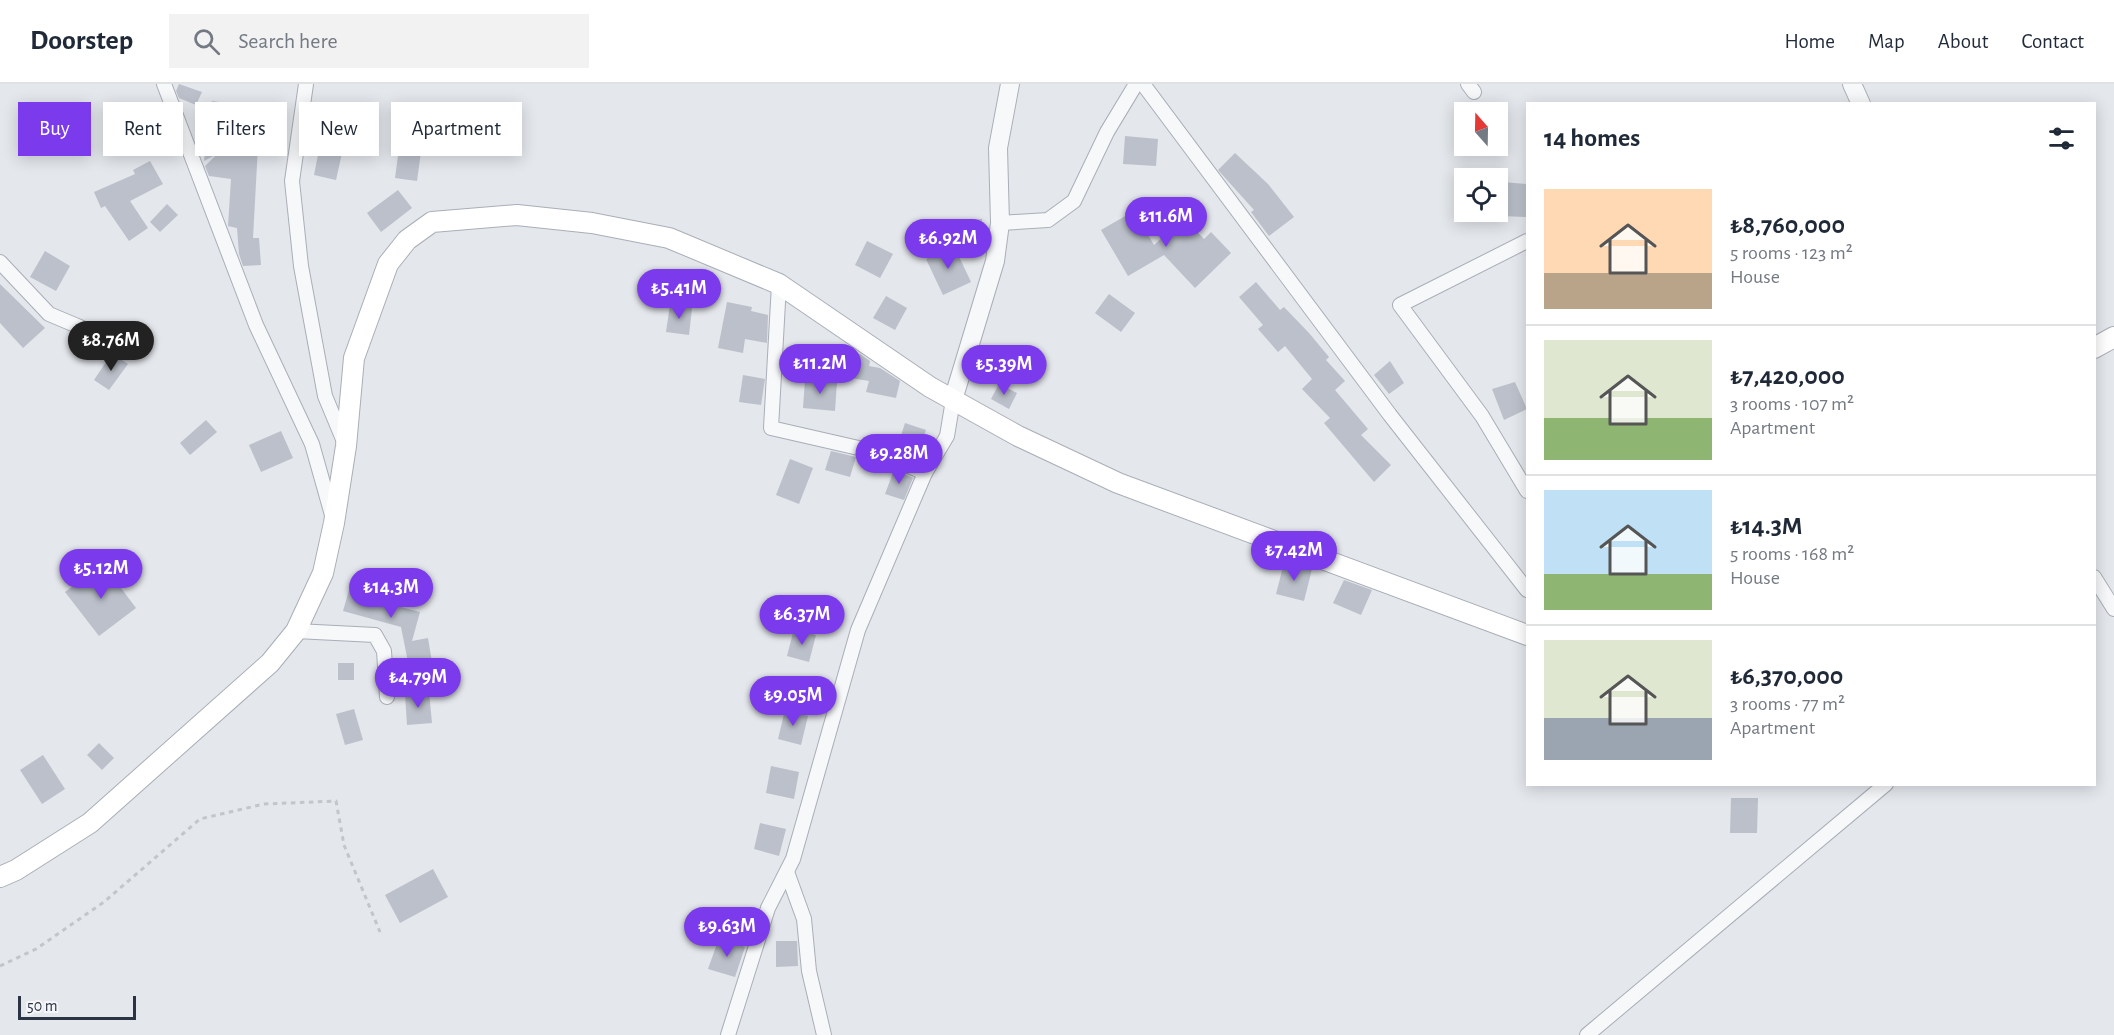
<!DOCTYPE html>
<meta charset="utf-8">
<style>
:root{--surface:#fff;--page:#f2f2f3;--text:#1f2937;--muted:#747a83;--line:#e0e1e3;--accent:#7c3aed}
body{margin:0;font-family:"Alegreya Sans",sans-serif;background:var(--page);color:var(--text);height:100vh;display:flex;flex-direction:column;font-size:22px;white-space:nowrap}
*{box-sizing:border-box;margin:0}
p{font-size:20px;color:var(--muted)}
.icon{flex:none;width:33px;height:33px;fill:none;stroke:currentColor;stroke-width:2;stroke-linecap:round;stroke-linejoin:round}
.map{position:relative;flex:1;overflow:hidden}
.details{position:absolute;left:1526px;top:18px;width:570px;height:684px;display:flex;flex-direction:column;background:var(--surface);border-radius:0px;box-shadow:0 3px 15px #0003}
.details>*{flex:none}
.banner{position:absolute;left:18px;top:18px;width:570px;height:54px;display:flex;gap:12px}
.needle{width:39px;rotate:340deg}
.buttons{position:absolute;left:1454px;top:18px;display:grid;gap:12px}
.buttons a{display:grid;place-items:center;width:54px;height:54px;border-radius:0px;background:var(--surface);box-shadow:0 3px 15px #0003;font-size:30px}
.scale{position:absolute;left:18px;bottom:15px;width:118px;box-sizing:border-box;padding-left:6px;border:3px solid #2b3445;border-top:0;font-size:16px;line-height:21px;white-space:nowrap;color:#2b3445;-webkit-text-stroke:4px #f4f6f9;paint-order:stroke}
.price{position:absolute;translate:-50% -51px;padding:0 14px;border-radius:21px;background:var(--accent);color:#fff;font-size:20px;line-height:39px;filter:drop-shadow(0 2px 3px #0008)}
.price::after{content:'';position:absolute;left:50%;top:36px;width:18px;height:14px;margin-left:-9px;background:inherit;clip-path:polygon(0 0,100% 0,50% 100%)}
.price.selected{background:#222;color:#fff}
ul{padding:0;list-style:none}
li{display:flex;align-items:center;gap:18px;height:150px;padding:0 18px}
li+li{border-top:2px solid var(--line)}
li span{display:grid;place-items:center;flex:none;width:168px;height:120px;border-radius:0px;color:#555}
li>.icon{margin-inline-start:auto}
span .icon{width:72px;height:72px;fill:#fffc;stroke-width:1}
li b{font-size:26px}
h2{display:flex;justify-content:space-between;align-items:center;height:72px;padding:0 18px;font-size:26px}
.chip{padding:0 21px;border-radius:0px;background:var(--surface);box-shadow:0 3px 15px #0003;font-size:21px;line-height:54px}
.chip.selected{background:var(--accent);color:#fff}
header{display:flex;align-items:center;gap:36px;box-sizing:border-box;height:84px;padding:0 30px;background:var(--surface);border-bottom:2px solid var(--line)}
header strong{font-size:28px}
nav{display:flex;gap:33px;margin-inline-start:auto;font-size:21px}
.search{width:420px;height:54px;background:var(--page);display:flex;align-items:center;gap:15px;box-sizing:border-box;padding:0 21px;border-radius:0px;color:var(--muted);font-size:22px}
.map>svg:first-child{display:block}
.building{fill:#bbc0ca}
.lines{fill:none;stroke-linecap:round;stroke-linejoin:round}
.minor-casing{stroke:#a9aeb7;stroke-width:16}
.tertiary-casing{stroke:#a9aeb7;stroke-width:20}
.secondary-casing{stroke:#a9aeb7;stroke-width:22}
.path{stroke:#c2c5cb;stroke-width:3;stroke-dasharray:4.5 4.5;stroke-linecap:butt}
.minor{stroke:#f7f8fa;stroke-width:14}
.tertiary{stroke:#f7f8fa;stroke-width:18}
.secondary{stroke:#fff;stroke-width:20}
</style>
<header>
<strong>Doorstep</strong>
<div class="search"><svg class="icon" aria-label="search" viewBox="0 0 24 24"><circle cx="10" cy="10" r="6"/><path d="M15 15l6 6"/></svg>Search here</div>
<nav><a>Home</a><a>Map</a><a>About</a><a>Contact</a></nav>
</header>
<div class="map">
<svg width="2114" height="951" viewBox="0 0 2114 951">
<rect width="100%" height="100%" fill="#e4e7ec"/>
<!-- building -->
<g class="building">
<path d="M179 0 202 8 196 21 179 14 176 7Z"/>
<path d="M212 17 234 20 233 24 278 28 273 64 258 62 253 154H259L261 181 243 182 239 170 237 144 228 142 231 95 209 92 205 82 217 70 204 77Z"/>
<path d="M401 50 423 53 417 97 395 94Z"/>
<path d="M1125 52 1158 55 1156 82 1123 80Z"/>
<path d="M321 56 344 60 336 96 314 91Z"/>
<path d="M1235 69 1268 100 1294 133 1269 152 1251 128 1254 126 1218 86Z"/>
<path d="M150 77 163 100 130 117 148 144 129 157 105 122 101 124 94 108 135 90 133 86Z"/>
<path d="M1502 98 1527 100V133L1500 132Z"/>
<path d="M398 106 412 124 381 148 367 129Z"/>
<path d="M167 120 178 131 160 148 150 138Z"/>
<path d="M1134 127 1154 161 1184 134 1204 155 1211 148 1231 169 1195 204 1164 171 1128 192 1101 146Z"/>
<path d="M982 135 983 159 962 160 961 136Z"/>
<path d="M867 157 893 170 880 194 855 181Z"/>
<path d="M954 162 971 198 943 211 926 175Z"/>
<path d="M45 167 70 182 56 207 30 193Z"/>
<path d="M1256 198 1280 226 1284 223 1309 249 1329 273 1326 276 1345 297 1335 306 1368 345 1361 351 1391 381 1374 398 1324 339 1330 334 1302 305 1312 295 1285 262 1278 268 1258 245 1263 241 1239 213Z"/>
<path d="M0 200 45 244 23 264 0 239Z"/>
<path d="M1109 210 1135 229 1121 248 1095 229Z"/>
<path d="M886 212 907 224 895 246 873 234Z"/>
<path d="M727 218 752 223 751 227 768 231 767 259 745 255 743 269 718 264Z"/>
<path d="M670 221 692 224 689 251 666 248Z"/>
<path d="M843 267 860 270 870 277 869 282 880 284 900 297 896 314 866 308 869 297 839 292Z"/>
<path d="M112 269 128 280 109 306 94 296Z"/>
<path d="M1390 277 1404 299 1389 310 1374 291Z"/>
<path d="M743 291 765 295 761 321 739 318Z"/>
<path d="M805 296 837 298 835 327 803 324Z"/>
<path d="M1515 298 1527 325 1504 336 1492 305Z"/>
<path d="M999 300 1017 309 1009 325 991 315Z"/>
<path d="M206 336 217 348 190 371 180 359Z"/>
<path d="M905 339 926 346 919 368 898 361Z"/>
<path d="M281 347 293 374 261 388 249 361Z"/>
<path d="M831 367 856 373 850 393 825 386Z"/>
<path d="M790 375 813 384 799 420 776 411Z"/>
<path d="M894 386 913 394 904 416 885 410Z"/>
<path d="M1284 479 1312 485 1304 517 1276 510Z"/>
<path d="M103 480 136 524 99 552 65 508Z"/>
<path d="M1344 496 1372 506 1361 531 1333 519Z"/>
<path d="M350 503 379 511 381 504 400 509 397 522 420 528 412 557 428 554 432 578 409 583 401 543 343 527Z"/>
<path d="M794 545 816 551 809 578 787 572Z"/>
<rect x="338" y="579" width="16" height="17"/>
<path d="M429 608 432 639 407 641 405 610Z"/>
<path d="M354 625 363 656 345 661 336 630Z"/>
<path d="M785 626 808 632 801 661 778 655Z"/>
<path d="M99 659 114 674 102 686 87 671Z"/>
<path d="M43 671 65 705 42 720 20 686Z"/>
<path d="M771 682 799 688 794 715 766 709Z"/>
<path d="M1731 714H1758L1757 749H1730Z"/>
<path d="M760 739 786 745 779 772 754 765Z"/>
<path d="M433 785 448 813 400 839 385 811Z"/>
<path d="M719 854 745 863 735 893 708 885Z"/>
<path d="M776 857H797L798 882 776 883Z"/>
</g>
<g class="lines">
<defs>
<g id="minor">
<path d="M164 0 256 241 312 360 332 431"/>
<path d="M306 0 292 97 301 182 325 312 345 360"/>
<path d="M1143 0 1390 331 1527 506"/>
<path d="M1468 0 1474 8"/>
<path d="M1000 139 1048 136 1074 117 1107 48 1136 0"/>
<path d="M1527 157 1400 221 1482 332 1527 407"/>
<path d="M0 178 49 230 87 246"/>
<path d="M779 200 771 344 876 368 925 389"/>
<path d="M2094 493 2114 525"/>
<path d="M296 547 375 551 384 567 387 613"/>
<path d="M787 788 804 835 809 887 824 951"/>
<path d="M728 951 768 824 793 775 858 546 925 389 947 352 953 316"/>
<path d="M1587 951 1886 700"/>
</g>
<g id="tertiary">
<path d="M1852 0 1861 20"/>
<path d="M953 316 995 177 1000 139 998 64 1010 0"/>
</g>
<g id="secondary">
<path d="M2094 264 2114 253"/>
<path d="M0 793 16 786 90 739 270 579 296 547 323 489 334 439 346 362 354 274 388 180 407 156 432 138 517 131 592 139 669 154 779 200 930 303 1018 352 1118 399 1527 551"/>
</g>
</defs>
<!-- minor casing -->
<use href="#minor" class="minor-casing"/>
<!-- tertiary casing -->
<use href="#tertiary" class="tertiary-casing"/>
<!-- secondary casing -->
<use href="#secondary" class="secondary-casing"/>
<!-- path -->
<path class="path" d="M0 882 36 865 104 818 200 735 264 720 336 717 344 761 380 848"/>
<!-- minor -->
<use href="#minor" class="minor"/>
<!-- tertiary -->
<use href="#tertiary" class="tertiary"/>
<!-- secondary -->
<use href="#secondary" class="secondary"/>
</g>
</svg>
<div class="buttons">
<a><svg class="needle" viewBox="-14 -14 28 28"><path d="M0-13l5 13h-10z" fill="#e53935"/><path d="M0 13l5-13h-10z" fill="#747a83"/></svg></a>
<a><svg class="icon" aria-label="locate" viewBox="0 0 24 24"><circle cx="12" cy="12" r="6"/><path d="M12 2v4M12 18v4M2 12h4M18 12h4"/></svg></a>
</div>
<div class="scale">50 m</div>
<b class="price" style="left:1166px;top:164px">₺11.6M</b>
<b class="price" style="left:948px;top:186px">₺6.92M</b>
<b class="price" style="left:679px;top:236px">₺5.41M</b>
<b class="price selected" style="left:111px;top:288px">₺8.76M</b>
<b class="price" style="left:820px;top:311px">₺11.2M</b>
<b class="price" style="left:1004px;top:312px">₺5.39M</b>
<b class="price" style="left:899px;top:401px">₺9.28M</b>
<b class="price" style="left:1294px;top:498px">₺7.42M</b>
<b class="price" style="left:101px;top:516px">₺5.12M</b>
<b class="price" style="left:391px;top:535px">₺14.3M</b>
<b class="price" style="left:802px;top:562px">₺6.37M</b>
<b class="price" style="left:418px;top:625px">₺4.79M</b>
<b class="price" style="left:793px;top:643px">₺9.05M</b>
<b class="price" style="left:727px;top:874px">₺9.63M</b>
<div class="banner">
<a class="chip selected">Buy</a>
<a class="chip">Rent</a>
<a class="chip">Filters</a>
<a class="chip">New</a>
<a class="chip">Apartment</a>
</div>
<section class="details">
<h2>14 homes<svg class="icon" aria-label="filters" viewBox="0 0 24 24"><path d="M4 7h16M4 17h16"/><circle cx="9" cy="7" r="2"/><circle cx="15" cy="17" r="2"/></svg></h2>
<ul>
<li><span style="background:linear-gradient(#ffd9b3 70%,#b9a48a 0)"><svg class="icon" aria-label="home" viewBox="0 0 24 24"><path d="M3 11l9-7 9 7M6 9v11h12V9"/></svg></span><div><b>₺8,760,000</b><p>5 rooms · 123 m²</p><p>House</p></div></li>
<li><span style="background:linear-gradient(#dfe7d0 65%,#8fb573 0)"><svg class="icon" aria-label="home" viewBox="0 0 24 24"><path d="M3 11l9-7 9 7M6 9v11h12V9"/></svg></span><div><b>₺7,420,000</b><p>3 rooms · 107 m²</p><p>Apartment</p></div></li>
<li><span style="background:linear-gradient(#bfe0f5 70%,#8fb573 0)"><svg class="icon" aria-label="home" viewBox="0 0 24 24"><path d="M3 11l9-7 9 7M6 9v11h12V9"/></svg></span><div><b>₺14.3M</b><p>5 rooms · 168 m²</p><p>House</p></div></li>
<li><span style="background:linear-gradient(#dfe7d0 65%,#9aa5b1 0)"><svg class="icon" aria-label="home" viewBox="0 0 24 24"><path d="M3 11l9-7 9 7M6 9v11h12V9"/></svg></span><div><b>₺6,370,000</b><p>3 rooms · 77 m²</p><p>Apartment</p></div></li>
</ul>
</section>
</div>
